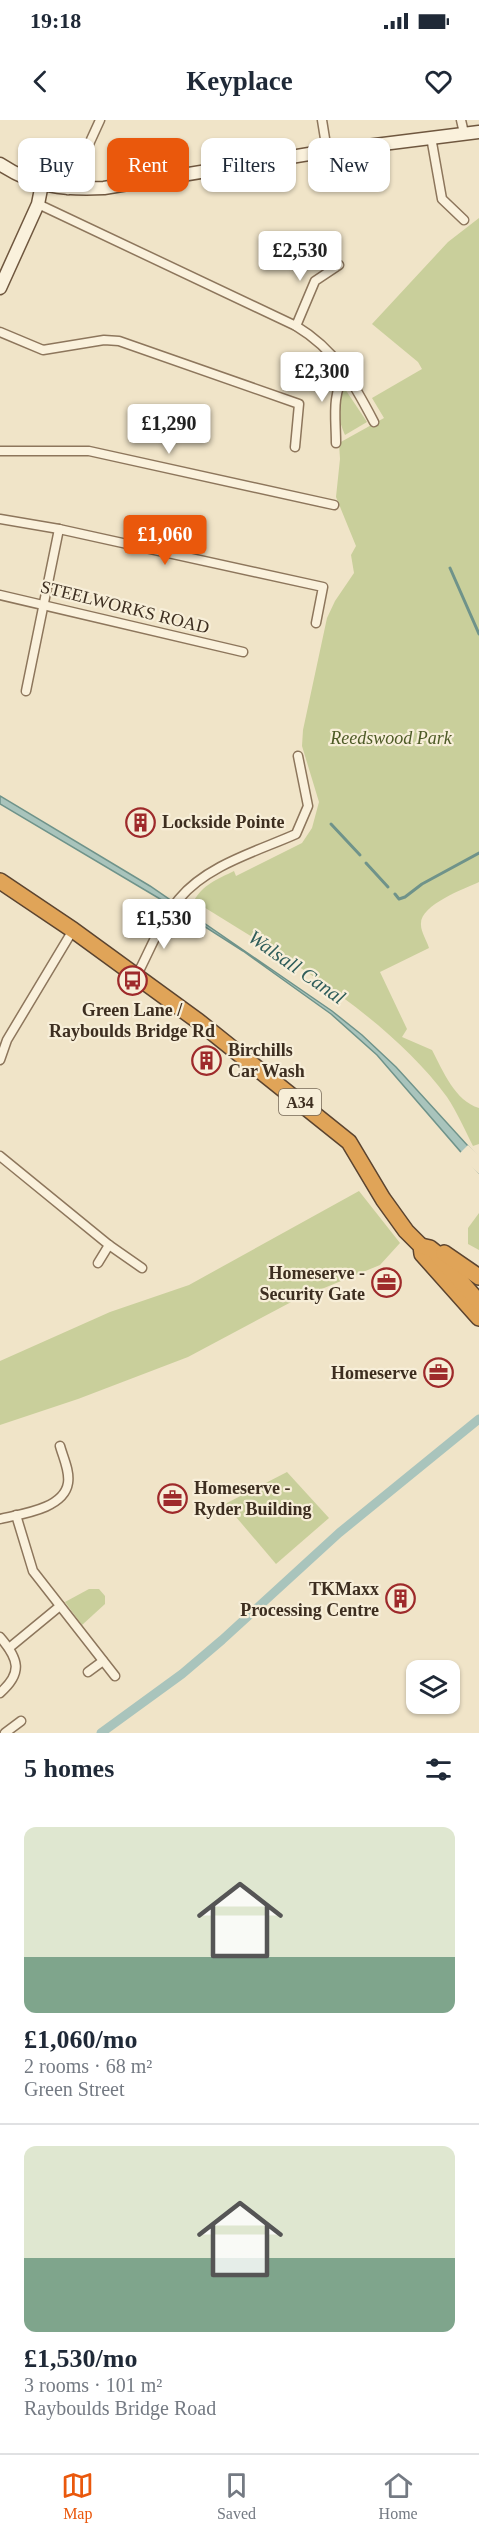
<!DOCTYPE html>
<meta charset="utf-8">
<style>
:root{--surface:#fff;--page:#f6f6f7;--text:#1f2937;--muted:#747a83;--line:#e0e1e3;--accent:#ea580c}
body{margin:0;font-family:Georgia,serif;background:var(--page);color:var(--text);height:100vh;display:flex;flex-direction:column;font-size:22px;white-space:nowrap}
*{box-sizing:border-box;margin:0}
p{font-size:20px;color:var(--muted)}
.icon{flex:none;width:33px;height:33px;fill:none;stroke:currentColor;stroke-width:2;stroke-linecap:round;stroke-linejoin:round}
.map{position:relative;height:1613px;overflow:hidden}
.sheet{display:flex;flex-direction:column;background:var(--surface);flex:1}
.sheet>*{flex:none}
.guide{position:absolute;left:18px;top:18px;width:444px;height:54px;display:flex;gap:12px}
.controls{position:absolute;left:406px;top:1540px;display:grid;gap:12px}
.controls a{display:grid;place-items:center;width:54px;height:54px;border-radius:12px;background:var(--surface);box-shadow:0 2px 4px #0004;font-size:30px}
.price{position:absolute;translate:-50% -51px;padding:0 14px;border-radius:6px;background:#fff;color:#222;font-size:20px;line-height:39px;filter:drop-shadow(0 2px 3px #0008)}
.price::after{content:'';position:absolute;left:50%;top:36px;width:18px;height:14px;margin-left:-9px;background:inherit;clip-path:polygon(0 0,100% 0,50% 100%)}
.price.current{background:var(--accent);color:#fff}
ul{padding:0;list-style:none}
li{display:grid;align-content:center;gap:12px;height:318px;padding:0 24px}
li+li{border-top:2px solid var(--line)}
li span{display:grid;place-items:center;height:186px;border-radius:12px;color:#555}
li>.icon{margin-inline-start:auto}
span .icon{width:108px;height:108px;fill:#fffc;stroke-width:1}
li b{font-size:26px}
h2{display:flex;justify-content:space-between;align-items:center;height:72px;padding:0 24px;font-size:26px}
.chip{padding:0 21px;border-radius:12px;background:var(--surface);box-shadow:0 2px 4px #0004;font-size:21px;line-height:54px}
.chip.current{background:var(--accent);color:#fff}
.status{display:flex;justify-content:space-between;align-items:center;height:42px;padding:0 30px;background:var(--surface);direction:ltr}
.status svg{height:16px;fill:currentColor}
header{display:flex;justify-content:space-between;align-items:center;height:78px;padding:0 24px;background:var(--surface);font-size:27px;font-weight:700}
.tabs{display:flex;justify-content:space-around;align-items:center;height:84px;border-top:2px solid var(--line);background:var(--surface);font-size:16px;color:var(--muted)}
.tabs a{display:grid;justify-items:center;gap:3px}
.tabs .current{color:var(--accent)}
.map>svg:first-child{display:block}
.green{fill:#c9cf9b}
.water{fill:#a9c4bc;stroke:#6f938a;stroke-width:1.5}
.pier{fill:#f0e4c8}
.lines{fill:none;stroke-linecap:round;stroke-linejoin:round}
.stream{stroke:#6f938a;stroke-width:3}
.canal{stroke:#a9c4bc;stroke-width:9}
.street-casing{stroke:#8d765c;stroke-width:11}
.secondary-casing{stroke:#6f573f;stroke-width:15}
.highway-casing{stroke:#5b4430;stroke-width:18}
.street{stroke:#faf1dc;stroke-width:8}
.secondary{stroke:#faf1dc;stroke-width:12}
.highway{stroke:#e0a458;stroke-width:15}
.labels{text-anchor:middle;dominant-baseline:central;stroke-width:4.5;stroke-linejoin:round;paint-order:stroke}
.shield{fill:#f7eed8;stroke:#756857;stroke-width:1.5}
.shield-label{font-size:16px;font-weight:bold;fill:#3d2e20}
.street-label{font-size:18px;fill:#3d2e20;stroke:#f7eed8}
.park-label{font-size:18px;font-style:italic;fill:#4d5a26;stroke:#f7eed8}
.poi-label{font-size:18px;font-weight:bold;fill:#3d2e20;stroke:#f7eed8;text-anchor:start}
.water-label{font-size:20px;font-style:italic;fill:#2f5d5a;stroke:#f7eed8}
</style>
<div class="status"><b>19:18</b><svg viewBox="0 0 49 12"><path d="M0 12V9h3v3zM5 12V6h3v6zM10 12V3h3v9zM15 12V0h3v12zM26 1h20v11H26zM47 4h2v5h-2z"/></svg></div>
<header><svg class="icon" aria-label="back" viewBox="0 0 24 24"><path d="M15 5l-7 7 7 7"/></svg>Keyplace<svg class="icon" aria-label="heart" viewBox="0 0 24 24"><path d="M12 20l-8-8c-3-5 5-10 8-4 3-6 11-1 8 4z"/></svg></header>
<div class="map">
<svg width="479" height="1613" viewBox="0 0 479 1613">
<rect width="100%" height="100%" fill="#f0e4c8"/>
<!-- green -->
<g class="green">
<path d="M479 98V762C464 769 419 785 421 805 421 812 427 821 429 828L380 852 407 909 402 917 432 930C443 951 455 981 479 988V1024L473 1026C465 1010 457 992 447 977 387 895 279 834 194 781 202 765 218 759 234 751L236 756 302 723 312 708 319 682 302 626 303 610 327 498 335 481 354 453 351 435 356 426 336 377 340 339 339 323 384 298 372 278 422 249 418 242 372 204 448 122Z"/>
<path d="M345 269 367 302 345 315C339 302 333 280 345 269Z"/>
<path d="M359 1071 400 1123 380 1145 295 1180 188 1237 78 1279 0 1305V1241L110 1192 189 1165Z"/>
<path d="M479 1093V1130L468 1124V1108Z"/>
<path d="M287 1352 329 1398 276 1444 225 1384Z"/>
<path d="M89 1469H99L105 1476V1484L82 1505 65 1482Z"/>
</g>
<!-- water -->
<path class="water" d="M0 676 150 766 332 891 362 915 396 947 479 1038V1053L377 935 331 894 243 831 182 792 0 684Z"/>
<!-- pier -->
<path class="pier" d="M468 1025 479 1036V1054L459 1034Z"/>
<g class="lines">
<!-- stream -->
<g class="stream">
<path d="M450 448 479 514"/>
<path d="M331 704 360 735"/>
<path d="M366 743 388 767"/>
<path d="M395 774 399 779 405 777 422 764 479 733"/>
</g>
<!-- canal -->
<path class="canal" d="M101 1613 182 1554 222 1520 339 1413 479 1299"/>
<defs>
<g id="street">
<path d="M322 0 327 31"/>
<path d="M461 0 464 13"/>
<path d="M431 17 442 79 464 100"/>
<path d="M68 70 100 0"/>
<path d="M38 84 296 206C336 230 353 262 374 302"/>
<path d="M296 206 315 161 339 145"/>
<path d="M0 212 43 230 104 220 119 221 299 284 295 327"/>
<path d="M336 323C336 298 331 274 346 253"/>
<path d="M0 331H89L334 385"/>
<path d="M0 399 59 409 323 467 316 503"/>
<path d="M0 475 243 532"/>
<path d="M26 571 59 409"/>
<path d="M137 855C150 830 161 801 179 779 207 745 258 731 296 714L308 686 298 636"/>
<path d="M0 940 7 920 73 810"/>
<path d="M0 1036 109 1125 142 1148"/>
<path d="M98 1143 109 1125"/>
<path d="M16 1395 33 1451 115 1556"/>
<path d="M0 1399C21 1394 64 1389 68 1363 70 1351 63 1337 60 1326"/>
<path d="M0 1517C19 1539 23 1553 0 1573"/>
<path d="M9 1528 60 1486"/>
<path d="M88 1552 103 1541"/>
<path d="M5 1613 21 1601"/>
</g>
<g id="secondary">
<path d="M0 44C35 67 63 70 104 68L327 31 479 12"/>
<path d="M0 168 38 84 42 64"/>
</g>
<g id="highway">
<path d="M0 761 73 810 198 901 349 1022 383 1079 406 1111 421 1126 422 1134 479 1198"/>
<path d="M421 1126 430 1128 435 1132 479 1182"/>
<path d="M444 1133 479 1157"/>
</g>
</defs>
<!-- street casing -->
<use href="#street" class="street-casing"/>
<!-- secondary casing -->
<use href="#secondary" class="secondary-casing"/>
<!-- highway casing -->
<use href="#highway" class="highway-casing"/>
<!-- street -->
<use href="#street" class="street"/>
<!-- secondary -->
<use href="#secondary" class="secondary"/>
<!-- highway -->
<use href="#highway" class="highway"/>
</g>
<!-- icons -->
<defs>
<symbol id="building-ring" viewBox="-11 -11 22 22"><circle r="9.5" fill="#f7eed8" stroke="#9e2a2b" stroke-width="1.5"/><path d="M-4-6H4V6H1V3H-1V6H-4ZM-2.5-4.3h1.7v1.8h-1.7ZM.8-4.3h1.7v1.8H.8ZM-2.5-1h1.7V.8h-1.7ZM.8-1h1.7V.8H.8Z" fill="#9e2a2b"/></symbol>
<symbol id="bus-ring" viewBox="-11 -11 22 22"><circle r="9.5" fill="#f7eed8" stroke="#9e2a2b" stroke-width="1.5"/><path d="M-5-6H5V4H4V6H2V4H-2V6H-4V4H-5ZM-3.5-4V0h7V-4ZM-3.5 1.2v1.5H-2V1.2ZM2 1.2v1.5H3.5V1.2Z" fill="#9e2a2b"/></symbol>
<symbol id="office-ring" viewBox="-11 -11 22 22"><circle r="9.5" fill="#f7eed8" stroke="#9e2a2b" stroke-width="1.5"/><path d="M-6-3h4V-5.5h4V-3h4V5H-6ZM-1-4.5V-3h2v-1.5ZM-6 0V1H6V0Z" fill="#9e2a2b"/></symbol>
</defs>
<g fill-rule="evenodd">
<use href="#building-ring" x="124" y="686" width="33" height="33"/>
<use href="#bus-ring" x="116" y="844" width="33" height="33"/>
<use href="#building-ring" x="190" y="924" width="33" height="33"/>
<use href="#office-ring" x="370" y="1146" width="33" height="33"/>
<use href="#office-ring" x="422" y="1236" width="33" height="33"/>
<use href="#office-ring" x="156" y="1362" width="33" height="33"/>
<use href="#building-ring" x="384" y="1462" width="33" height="33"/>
</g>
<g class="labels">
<!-- shield labels -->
<rect class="shield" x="279" y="969" width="42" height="26" rx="4.5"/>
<g class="shield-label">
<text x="300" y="982">A34</text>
</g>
<!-- street labels -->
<g class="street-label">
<text transform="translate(125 487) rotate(14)">STEELWORKS ROAD</text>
</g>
<!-- park labels -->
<g class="park-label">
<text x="391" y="618">Reedswood Park</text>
</g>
<!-- poi labels -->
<g class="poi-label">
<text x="162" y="702">Lockside Pointe</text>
<text x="132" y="890" text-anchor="middle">Green Lane /<tspan x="132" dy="21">Rayboulds Bridge Rd</tspan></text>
<text x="228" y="930">Birchills<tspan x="228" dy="21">Car Wash</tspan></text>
<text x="365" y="1153" text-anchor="end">Homeserve -<tspan x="365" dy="21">Security Gate</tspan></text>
<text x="417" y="1253" text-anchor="end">Homeserve</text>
<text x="194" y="1368">Homeserve -<tspan x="194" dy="21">Ryder Building</tspan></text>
<text x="379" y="1469" text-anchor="end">TKMaxx<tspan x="379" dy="21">Processing Centre</tspan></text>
</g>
<!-- water labels -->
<g class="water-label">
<text transform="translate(297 847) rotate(35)">Walsall Canal</text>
</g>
</g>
</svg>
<div class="controls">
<a><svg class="icon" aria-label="layers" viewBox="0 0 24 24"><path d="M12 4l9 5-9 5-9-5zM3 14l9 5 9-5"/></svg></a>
</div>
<b class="price" style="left:300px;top:162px">£2,530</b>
<b class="price" style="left:322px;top:283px">£2,300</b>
<b class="price" style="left:169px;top:335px">£1,290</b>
<b class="price current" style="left:165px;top:446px">£1,060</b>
<b class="price" style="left:164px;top:830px">£1,530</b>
<div class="guide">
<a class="chip">Buy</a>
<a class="chip current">Rent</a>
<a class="chip">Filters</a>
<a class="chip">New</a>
</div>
</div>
<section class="sheet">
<h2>5 homes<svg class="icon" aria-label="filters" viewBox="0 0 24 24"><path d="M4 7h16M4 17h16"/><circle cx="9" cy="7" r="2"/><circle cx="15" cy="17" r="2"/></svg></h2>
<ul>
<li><span style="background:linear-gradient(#dfe7d0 70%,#7fa58c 0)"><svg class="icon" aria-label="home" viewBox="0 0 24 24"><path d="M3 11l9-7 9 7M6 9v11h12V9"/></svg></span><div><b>£1,060/mo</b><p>2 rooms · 68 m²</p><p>Green Street</p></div></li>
<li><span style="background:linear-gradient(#dfe7d0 60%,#7fa58c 0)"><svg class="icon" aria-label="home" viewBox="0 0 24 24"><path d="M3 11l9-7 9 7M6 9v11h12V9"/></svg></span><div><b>£1,530/mo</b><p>3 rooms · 101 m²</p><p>Rayboulds Bridge Road</p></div></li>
</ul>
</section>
<nav class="tabs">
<a class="current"><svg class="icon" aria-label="map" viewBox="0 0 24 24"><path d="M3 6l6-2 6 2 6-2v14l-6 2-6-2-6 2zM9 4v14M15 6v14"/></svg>Map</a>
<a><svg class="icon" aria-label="saved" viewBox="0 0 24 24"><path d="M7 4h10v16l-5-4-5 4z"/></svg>Saved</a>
<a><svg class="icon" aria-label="home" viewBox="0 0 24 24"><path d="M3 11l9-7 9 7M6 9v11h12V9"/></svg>Home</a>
</nav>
